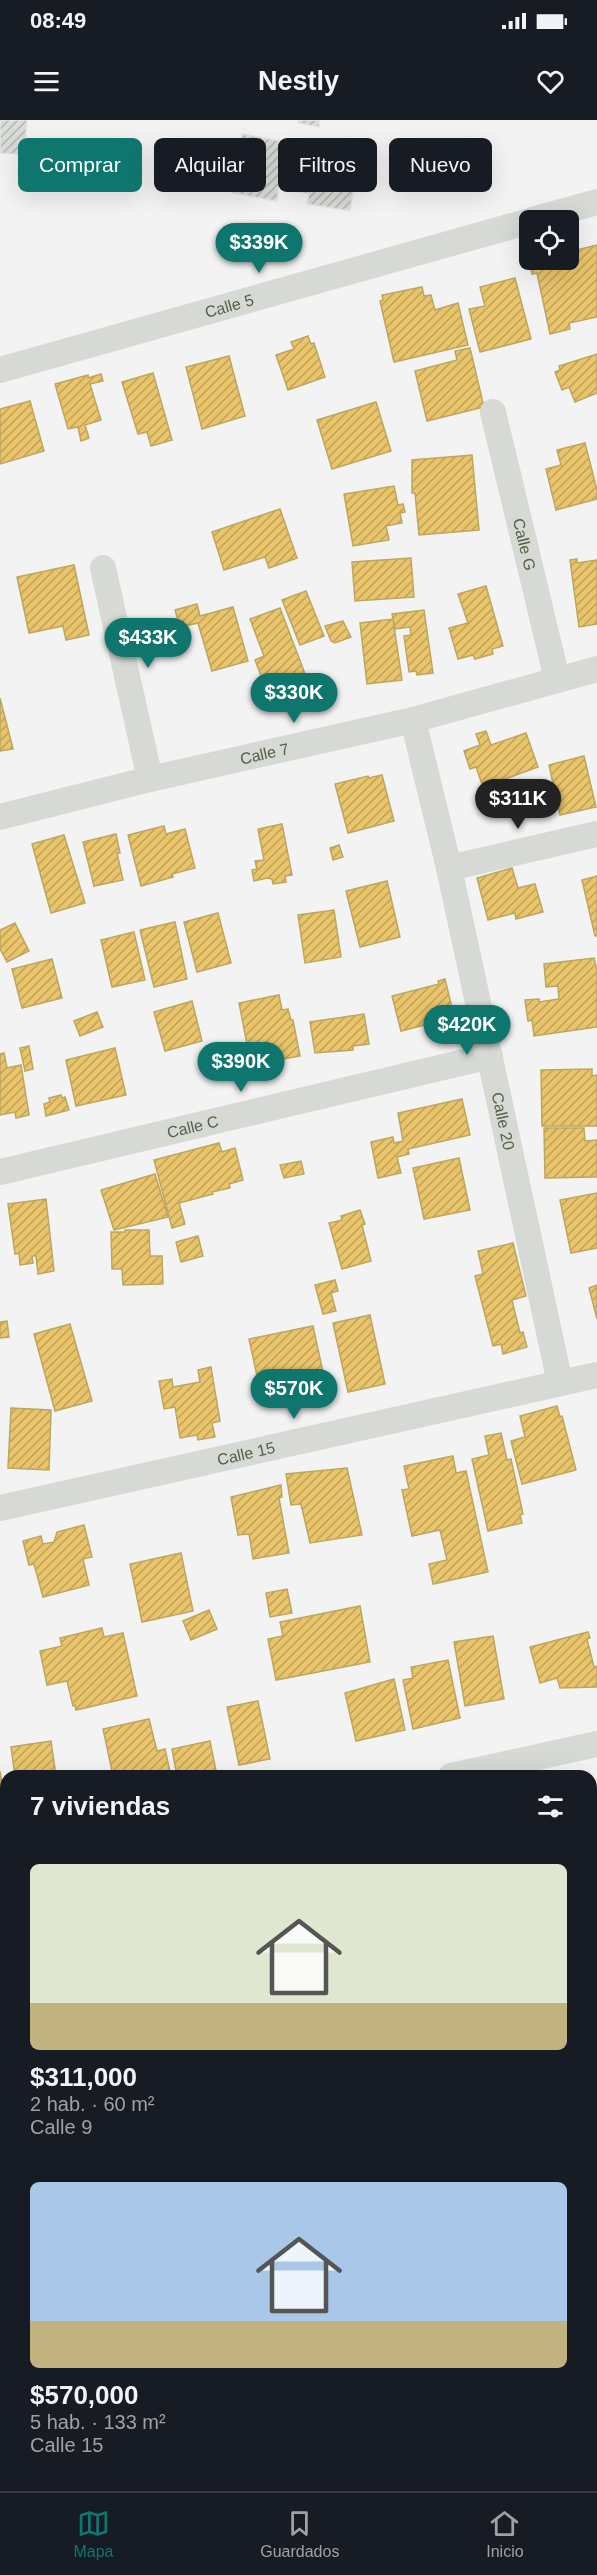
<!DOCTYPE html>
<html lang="es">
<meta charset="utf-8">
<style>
:root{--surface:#171b24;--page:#20242c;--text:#f1f3f6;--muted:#9ea1a6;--line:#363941;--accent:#0f766e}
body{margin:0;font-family:Arial,sans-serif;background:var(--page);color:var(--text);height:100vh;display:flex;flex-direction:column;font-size:22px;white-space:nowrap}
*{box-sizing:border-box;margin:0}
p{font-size:20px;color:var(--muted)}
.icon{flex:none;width:33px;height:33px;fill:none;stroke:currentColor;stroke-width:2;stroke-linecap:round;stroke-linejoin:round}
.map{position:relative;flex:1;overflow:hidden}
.drawer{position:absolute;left:0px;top:1650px;width:597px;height:722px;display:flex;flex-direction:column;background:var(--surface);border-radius:18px 18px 0 0;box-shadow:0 6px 24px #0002}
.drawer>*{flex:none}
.guide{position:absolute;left:18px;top:18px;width:561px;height:54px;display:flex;gap:12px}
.fabs{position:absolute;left:519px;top:90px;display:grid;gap:12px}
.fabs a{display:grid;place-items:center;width:60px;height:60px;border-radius:9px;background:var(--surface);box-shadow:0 6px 24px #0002;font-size:30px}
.price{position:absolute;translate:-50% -51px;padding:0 14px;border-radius:21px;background:var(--accent);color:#fff;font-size:20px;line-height:39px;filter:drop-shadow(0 2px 3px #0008)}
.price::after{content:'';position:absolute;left:50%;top:36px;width:18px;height:14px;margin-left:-9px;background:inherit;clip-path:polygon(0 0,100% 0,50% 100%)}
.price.active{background:#222;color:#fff}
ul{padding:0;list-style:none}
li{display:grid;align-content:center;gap:12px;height:318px;padding:0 30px}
li span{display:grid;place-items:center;height:186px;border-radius:9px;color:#555}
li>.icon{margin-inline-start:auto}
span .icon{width:108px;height:108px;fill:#fffc;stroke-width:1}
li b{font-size:26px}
h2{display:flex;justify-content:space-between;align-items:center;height:72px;padding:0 30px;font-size:26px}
.pill{padding:0 21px;border-radius:9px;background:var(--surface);box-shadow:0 6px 24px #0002;font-size:21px;line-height:54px}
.pill.active{background:var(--accent);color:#fff}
.status{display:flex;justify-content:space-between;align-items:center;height:42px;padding:0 30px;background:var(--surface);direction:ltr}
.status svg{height:16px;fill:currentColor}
header{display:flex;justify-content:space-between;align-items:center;height:78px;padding:0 30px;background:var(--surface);font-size:27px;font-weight:700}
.tab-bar{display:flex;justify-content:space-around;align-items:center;height:84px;border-top:2px solid var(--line);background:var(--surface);font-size:16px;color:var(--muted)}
.tab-bar a{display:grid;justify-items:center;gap:3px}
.tab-bar .active{color:var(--accent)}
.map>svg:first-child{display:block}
.homes{fill:url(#homes-hatch);stroke:#bca760;stroke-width:1.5}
.industry{fill:url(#industry-hatch);stroke:#7a786c;stroke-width:1.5}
.building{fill:url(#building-hatch);stroke:#e5e6e4;stroke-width:1.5}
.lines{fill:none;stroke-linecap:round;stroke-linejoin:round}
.street{stroke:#d6d9d4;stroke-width:26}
.labels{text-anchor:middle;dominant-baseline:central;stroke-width:6;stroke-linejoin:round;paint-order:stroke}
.street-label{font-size:16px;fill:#546247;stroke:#fff}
</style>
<div class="status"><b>08:49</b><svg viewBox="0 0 49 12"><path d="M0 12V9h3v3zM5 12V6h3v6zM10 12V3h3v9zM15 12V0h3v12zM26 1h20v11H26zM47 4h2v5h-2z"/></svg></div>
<header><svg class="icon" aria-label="menu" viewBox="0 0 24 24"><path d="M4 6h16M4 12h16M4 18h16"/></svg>Nestly<svg class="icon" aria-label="heart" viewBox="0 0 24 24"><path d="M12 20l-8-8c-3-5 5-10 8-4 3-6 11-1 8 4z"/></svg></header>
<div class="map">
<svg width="597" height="2371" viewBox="0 0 597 2371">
<defs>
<pattern id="homes-hatch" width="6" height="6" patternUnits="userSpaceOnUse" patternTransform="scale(1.5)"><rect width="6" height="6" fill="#e9c46a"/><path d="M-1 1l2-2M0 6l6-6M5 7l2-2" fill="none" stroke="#bfa359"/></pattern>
<pattern id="industry-hatch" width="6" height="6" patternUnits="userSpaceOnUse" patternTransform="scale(1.5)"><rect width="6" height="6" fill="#8a817c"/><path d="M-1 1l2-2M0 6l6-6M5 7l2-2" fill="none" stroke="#6e6862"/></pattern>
<pattern id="building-hatch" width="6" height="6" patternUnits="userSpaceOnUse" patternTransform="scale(1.5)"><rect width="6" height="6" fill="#d9dcd8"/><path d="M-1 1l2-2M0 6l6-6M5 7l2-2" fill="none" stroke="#b3b6b1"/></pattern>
</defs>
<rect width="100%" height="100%" fill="#f3f3f3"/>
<!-- homes -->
<g class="homes">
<path d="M597 125V197L569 203 570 209 550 214 537 153 532 154 529 140H568V132Z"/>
<path d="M515 158 531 219 480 232 469 189 485 186 480 167Z"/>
<path d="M422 167 424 176 431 175 435 190 458 183 468 225 394 242 380 181 383 180 382 175Z"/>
<path d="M308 216 311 224 314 223 325 257 288 270 276 235 294 229 291 222Z"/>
<path d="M470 228 484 287 427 301 415 251 457 240 455 231Z"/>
<path d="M597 234V273L575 282 569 267 562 270 555 252 560 250 559 246Z"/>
<path d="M229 236 245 296 202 309 186 247Z"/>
<path d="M153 253 172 320 151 326 147 312 138 314 122 262Z"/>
<path d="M101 254 103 261 90 264 101 300 85 305 89 318 81 321 78 307 68 309 55 264 88 255V258Z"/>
<path d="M30 281 44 331 0 344V289Z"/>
<path d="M376 282 391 331 332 349 317 300Z"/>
<path d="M585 323 597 370V379L556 390 546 349 561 345 557 330Z"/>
<path d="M472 335 479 410 419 415 415 373H412V340Z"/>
<path d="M394 366 398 385 403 384 405 392 400 393 402 403 386 406 389 420 353 426 344 374Z"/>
<path d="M280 389 297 438 269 448 265 437 224 450 212 412Z"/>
<path d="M411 438 414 477 355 481 352 442Z"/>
<path d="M577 439V443L597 440V504L579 507 570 440Z"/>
<path d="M74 445 89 515 66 520 63 506 29 513 17 457Z"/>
<path d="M486 466 503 526 492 529 493 534 475 539 473 535 458 539 449 508 468 503 458 474Z"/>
<path d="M306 471 324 516 300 525 282 480Z"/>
<path d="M197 484 200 496 233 487 248 541 212 551 198 503 180 507 175 490Z"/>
<path d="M280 488 312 572 273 588 255 540 264 536 250 499Z"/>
<path d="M424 490 433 553 417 555 416 551 409 552 404 516 411 515 410 507 395 509 392 494Z"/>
<path d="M393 499 402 560 367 564 360 503Z"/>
<path d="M343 501 351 517 335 523 331 521 325 506Z"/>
<path d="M0 578 13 629 0 631Z"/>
<path d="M486 611 491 625 526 613 538 647 483 667 476 647 470 649 464 631 480 625 476 614Z"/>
<path d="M584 636 596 687 560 695 549 645Z"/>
<path d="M382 655 394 701 348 713 335 664 368 656 369 658Z"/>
<path d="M282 704 292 755 285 756 286 762 273 764 272 759 267 758 254 761 252 750 257 749 255 741 264 740 258 709Z"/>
<path d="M164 706 166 714 185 709 195 748 172 754 173 757 141 766 128 715Z"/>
<path d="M116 714 120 733H117L123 760 94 766 83 722Z"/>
<path d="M64 715 85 783 51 793 32 724Z"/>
<path d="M339 725 343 737 333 740 330 728Z"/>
<path d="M512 748 518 768 535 764 543 792 516 799 515 793 488 800 477 758Z"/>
<path d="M597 756V816H595L582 760Z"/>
<path d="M387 761 400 817 360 827 346 771Z"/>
<path d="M334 790 341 837 305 843 298 795Z"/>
<path d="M218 793 231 843 197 852 184 802Z"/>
<path d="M175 802 187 859 154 867 140 810Z"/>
<path d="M15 803 29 831 7 842 0 829V810Z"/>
<path d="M134 812 145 860 112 867 101 820Z"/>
<path d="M594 838 597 850V907L534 916 532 900 528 901 525 880 539 879V882L559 879 558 866 546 867 544 844Z"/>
<path d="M52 839 62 878 22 888 12 849Z"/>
<path d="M445 859 455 900 449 901 448 899 401 911 392 876 439 864 438 861Z"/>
<path d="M279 875 282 890 288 889 291 900H293L300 936 251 945 239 883Z"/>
<path d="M192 881 202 921 165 931 154 892Z"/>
<path d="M97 892 103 907 80 916 74 901Z"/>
<path d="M364 894 369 924 353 926V930L315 933 310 902Z"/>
<path d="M29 926 33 949 25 951 20 928Z"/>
<path d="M115 928 126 975 76 986 66 940Z"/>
<path d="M4 933 7 948 21 945 29 995 16 998 15 992 0 995V934Z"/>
<path d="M592 949V956L597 955V1006H542L541 950Z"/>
<path d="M61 975 62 978 65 977 69 990 46 996 44 984 50 982 49 978Z"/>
<path d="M462 979 470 1015 408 1029 409 1034 397 1037 401 1053 378 1058 371 1022 393 1017 394 1023 403 1021 398 993Z"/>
<path d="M544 1008H584L585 1021 597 1020V1057L545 1058Z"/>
<path d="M219 1023 222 1032 235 1028 243 1060 229 1064 230 1068 212 1072 213 1074 179 1083 185 1104 172 1108 154 1040Z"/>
<path d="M459 1038 470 1090 424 1099 413 1048Z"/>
<path d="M301 1041 304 1054 284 1058 280 1045Z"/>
<path d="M155 1054 168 1097 114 1110 101 1070Z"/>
<path d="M597 1073V1128L571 1133 560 1080Z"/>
<path d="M46 1079 54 1151 38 1154 36 1136H32L33 1143 20 1145 19 1133 15 1134 8 1084Z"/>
<path d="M360 1090 365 1104 362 1105 371 1141 342 1149 329 1103 342 1100 341 1096Z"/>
<path d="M125 1110H149L150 1136H162L163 1164 123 1165 122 1149H112L111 1112H125Z"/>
<path d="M198 1116 203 1136 181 1142 176 1122Z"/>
<path d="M513 1123 526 1176 512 1180 520 1213 523 1212 527 1227 503 1234 501 1224 493 1226 475 1156 483 1154 478 1131Z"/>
<path d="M335 1160 338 1171 331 1173 336 1191 323 1194 315 1165Z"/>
<path d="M597 1165V1199L589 1168Z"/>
<path d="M370 1195 385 1264 348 1272 333 1203Z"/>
<path d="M7 1201 9 1217 0 1218V1202Z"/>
<path d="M70 1204 92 1281 55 1291 34 1214Z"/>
<path d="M313 1206 326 1266 262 1279 249 1219Z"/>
<path d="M211 1247 220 1301 212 1303 215 1317 198 1320 197 1315 180 1318 175 1287 164 1289 159 1261 172 1259 173 1267 200 1262 198 1250Z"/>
<path d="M557 1286 560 1297 562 1296 576 1350 522 1364 511 1321 525 1317 520 1296Z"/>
<path d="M11 1288 51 1290 49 1350 8 1348Z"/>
<path d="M501 1313 507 1340 511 1339 523 1394 520 1395 522 1403 488 1411 472 1339 489 1335 485 1316Z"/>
<path d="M453 1336 456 1353 466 1351 488 1452 433 1464 429 1444 447 1440 440 1410 412 1416 402 1370 409 1369 404 1346Z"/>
<path d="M347 1348 362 1415 310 1423 301 1384 291 1385 286 1354Z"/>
<path d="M281 1365 282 1377 279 1378 289 1433 253 1439 249 1414 238 1415 231 1377Z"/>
<path d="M84 1405 92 1437 83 1439 89 1465 43 1477 34 1444 29 1445 23 1421 41 1416 43 1424 54 1422 57 1412Z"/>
<path d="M181 1433 193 1491 142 1502 130 1444Z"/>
<path d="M287 1469 292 1493 270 1497 266 1473Z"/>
<path d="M360 1486 370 1542 276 1560 268 1519 283 1516 280 1502Z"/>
<path d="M209 1490 217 1509 191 1520 183 1501Z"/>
<path d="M102 1508 104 1517 123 1513 137 1576 76 1590 75 1585 73 1586 67 1561 47 1565 40 1531 62 1526 60 1518Z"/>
<path d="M588 1512 590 1518 587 1519 594 1547 597 1546V1567L560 1568 557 1558 540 1563 530 1527Z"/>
<path d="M493 1516 504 1579 465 1586 454 1522Z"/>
<path d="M448 1540 460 1598 413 1609 403 1560 413 1558 411 1547Z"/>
<path d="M394 1559 405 1610 356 1621 345 1573Z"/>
<path d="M258 1581 270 1639 239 1645 227 1587Z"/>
<path d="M149 1599 157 1631 165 1629 171 1656H91L112 1651 103 1609Z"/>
<path d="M51 1621 56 1656H15L11 1627Z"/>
<path d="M210 1621 217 1656H177L172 1629Z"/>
<path d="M0 1651 6 1689V1710L0 1711Z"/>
</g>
<!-- industry -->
<path class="industry" d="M597 2288V2371H434L433 2366H591V2289Z"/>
<!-- building -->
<g class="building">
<path d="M0 0H27L24 35 0 33Z"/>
<path d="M298 0H320L319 7 298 3Z"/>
<path d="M242 14 286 22 284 33 314 38 316 26 360 33 350 91 307 84 309 74 278 68 277 81 232 73Z"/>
<path d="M595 1665 597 1668V1741L591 1711V1666Z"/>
<path d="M594 1753 597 1770V1837L591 1839V1754Z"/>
<path d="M0 1901H2L6 1922V1967L0 1968Z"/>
<path d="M597 1931V2002L591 2003V1932Z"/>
<path d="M597 2038V2092H595L591 2070V2039Z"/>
<path d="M6 2054V2118L0 2119V2056Z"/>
<path d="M6 2125V2180L4 2169 0 2170V2126Z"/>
<path d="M6 2185V2251L0 2252V2186Z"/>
<path d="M597 2191V2248L596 2252 591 2253V2192Z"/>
<path d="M6 2251V2338H4L0 2329V2252Z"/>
<path d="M54 2366H75L72 2371H65Z"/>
</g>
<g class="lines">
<!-- street -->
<g class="street">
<path d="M532 100 597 82"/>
<path id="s1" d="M0 250 530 101"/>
<path id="s2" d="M493 292 557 559"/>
<path d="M103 448 150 659"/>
<path id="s3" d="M413 600 449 748 560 1263"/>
<path id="s4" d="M0 697 150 659 413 600 597 549"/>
<path d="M449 748 597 714"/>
<path id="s5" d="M0 1052 490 936"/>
<path id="s6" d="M0 1388 597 1255"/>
<path d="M451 1656 597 1624"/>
<path d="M2 1753 6 1777"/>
<path d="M591 1886 597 1885"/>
<path d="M0 2008 6 2006"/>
<path d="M591 2149 597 2147"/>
<path d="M392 2366 393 2371"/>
</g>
</g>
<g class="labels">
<!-- street labels -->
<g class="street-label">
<text stroke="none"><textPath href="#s1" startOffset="238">Calle 5</textPath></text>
<text stroke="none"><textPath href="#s2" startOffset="136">Calle G</textPath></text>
<text stroke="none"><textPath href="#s4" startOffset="272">Calle 7</textPath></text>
<text stroke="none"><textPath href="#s3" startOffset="411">Calle 20</textPath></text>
<text stroke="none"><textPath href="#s5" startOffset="198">Calle C</textPath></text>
<text stroke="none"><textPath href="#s6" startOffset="252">Calle 15</textPath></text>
</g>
</g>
</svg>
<div class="fabs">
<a><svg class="icon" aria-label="locate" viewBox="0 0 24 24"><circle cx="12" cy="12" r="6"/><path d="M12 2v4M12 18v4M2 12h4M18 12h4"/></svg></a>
</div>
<b class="price" style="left:259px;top:154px">$339K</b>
<b class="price" style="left:148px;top:549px">$433K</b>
<b class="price" style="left:294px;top:604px">$330K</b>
<b class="price active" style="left:518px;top:710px">$311K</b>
<b class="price" style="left:467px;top:936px">$420K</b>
<b class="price" style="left:241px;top:973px">$390K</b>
<b class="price" style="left:294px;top:1300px">$570K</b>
<div class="guide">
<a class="pill active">Comprar</a>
<a class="pill">Alquilar</a>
<a class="pill">Filtros</a>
<a class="pill">Nuevo</a>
</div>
<section class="drawer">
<h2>7 viviendas<svg class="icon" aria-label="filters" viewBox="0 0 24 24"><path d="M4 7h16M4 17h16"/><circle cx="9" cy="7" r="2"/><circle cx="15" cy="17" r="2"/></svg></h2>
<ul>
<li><span style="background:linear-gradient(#dfe7d0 75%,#c2b280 0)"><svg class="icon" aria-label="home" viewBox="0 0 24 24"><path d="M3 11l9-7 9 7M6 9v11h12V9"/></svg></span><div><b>$311,000</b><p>2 hab. · 60 m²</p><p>Calle 9</p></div></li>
<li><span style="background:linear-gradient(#a9c7e8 75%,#c2b280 0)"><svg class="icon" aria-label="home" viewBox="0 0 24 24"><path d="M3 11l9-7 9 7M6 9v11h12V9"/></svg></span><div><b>$570,000</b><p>5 hab. · 133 m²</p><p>Calle 15</p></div></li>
</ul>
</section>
</div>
<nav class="tab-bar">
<a class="active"><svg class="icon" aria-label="map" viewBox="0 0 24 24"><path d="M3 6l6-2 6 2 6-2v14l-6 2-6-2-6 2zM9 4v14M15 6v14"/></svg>Mapa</a>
<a><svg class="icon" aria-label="saved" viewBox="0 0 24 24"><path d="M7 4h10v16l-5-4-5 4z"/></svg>Guardados</a>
<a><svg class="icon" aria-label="home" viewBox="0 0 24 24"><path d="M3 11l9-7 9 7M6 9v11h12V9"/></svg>Inicio</a>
</nav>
